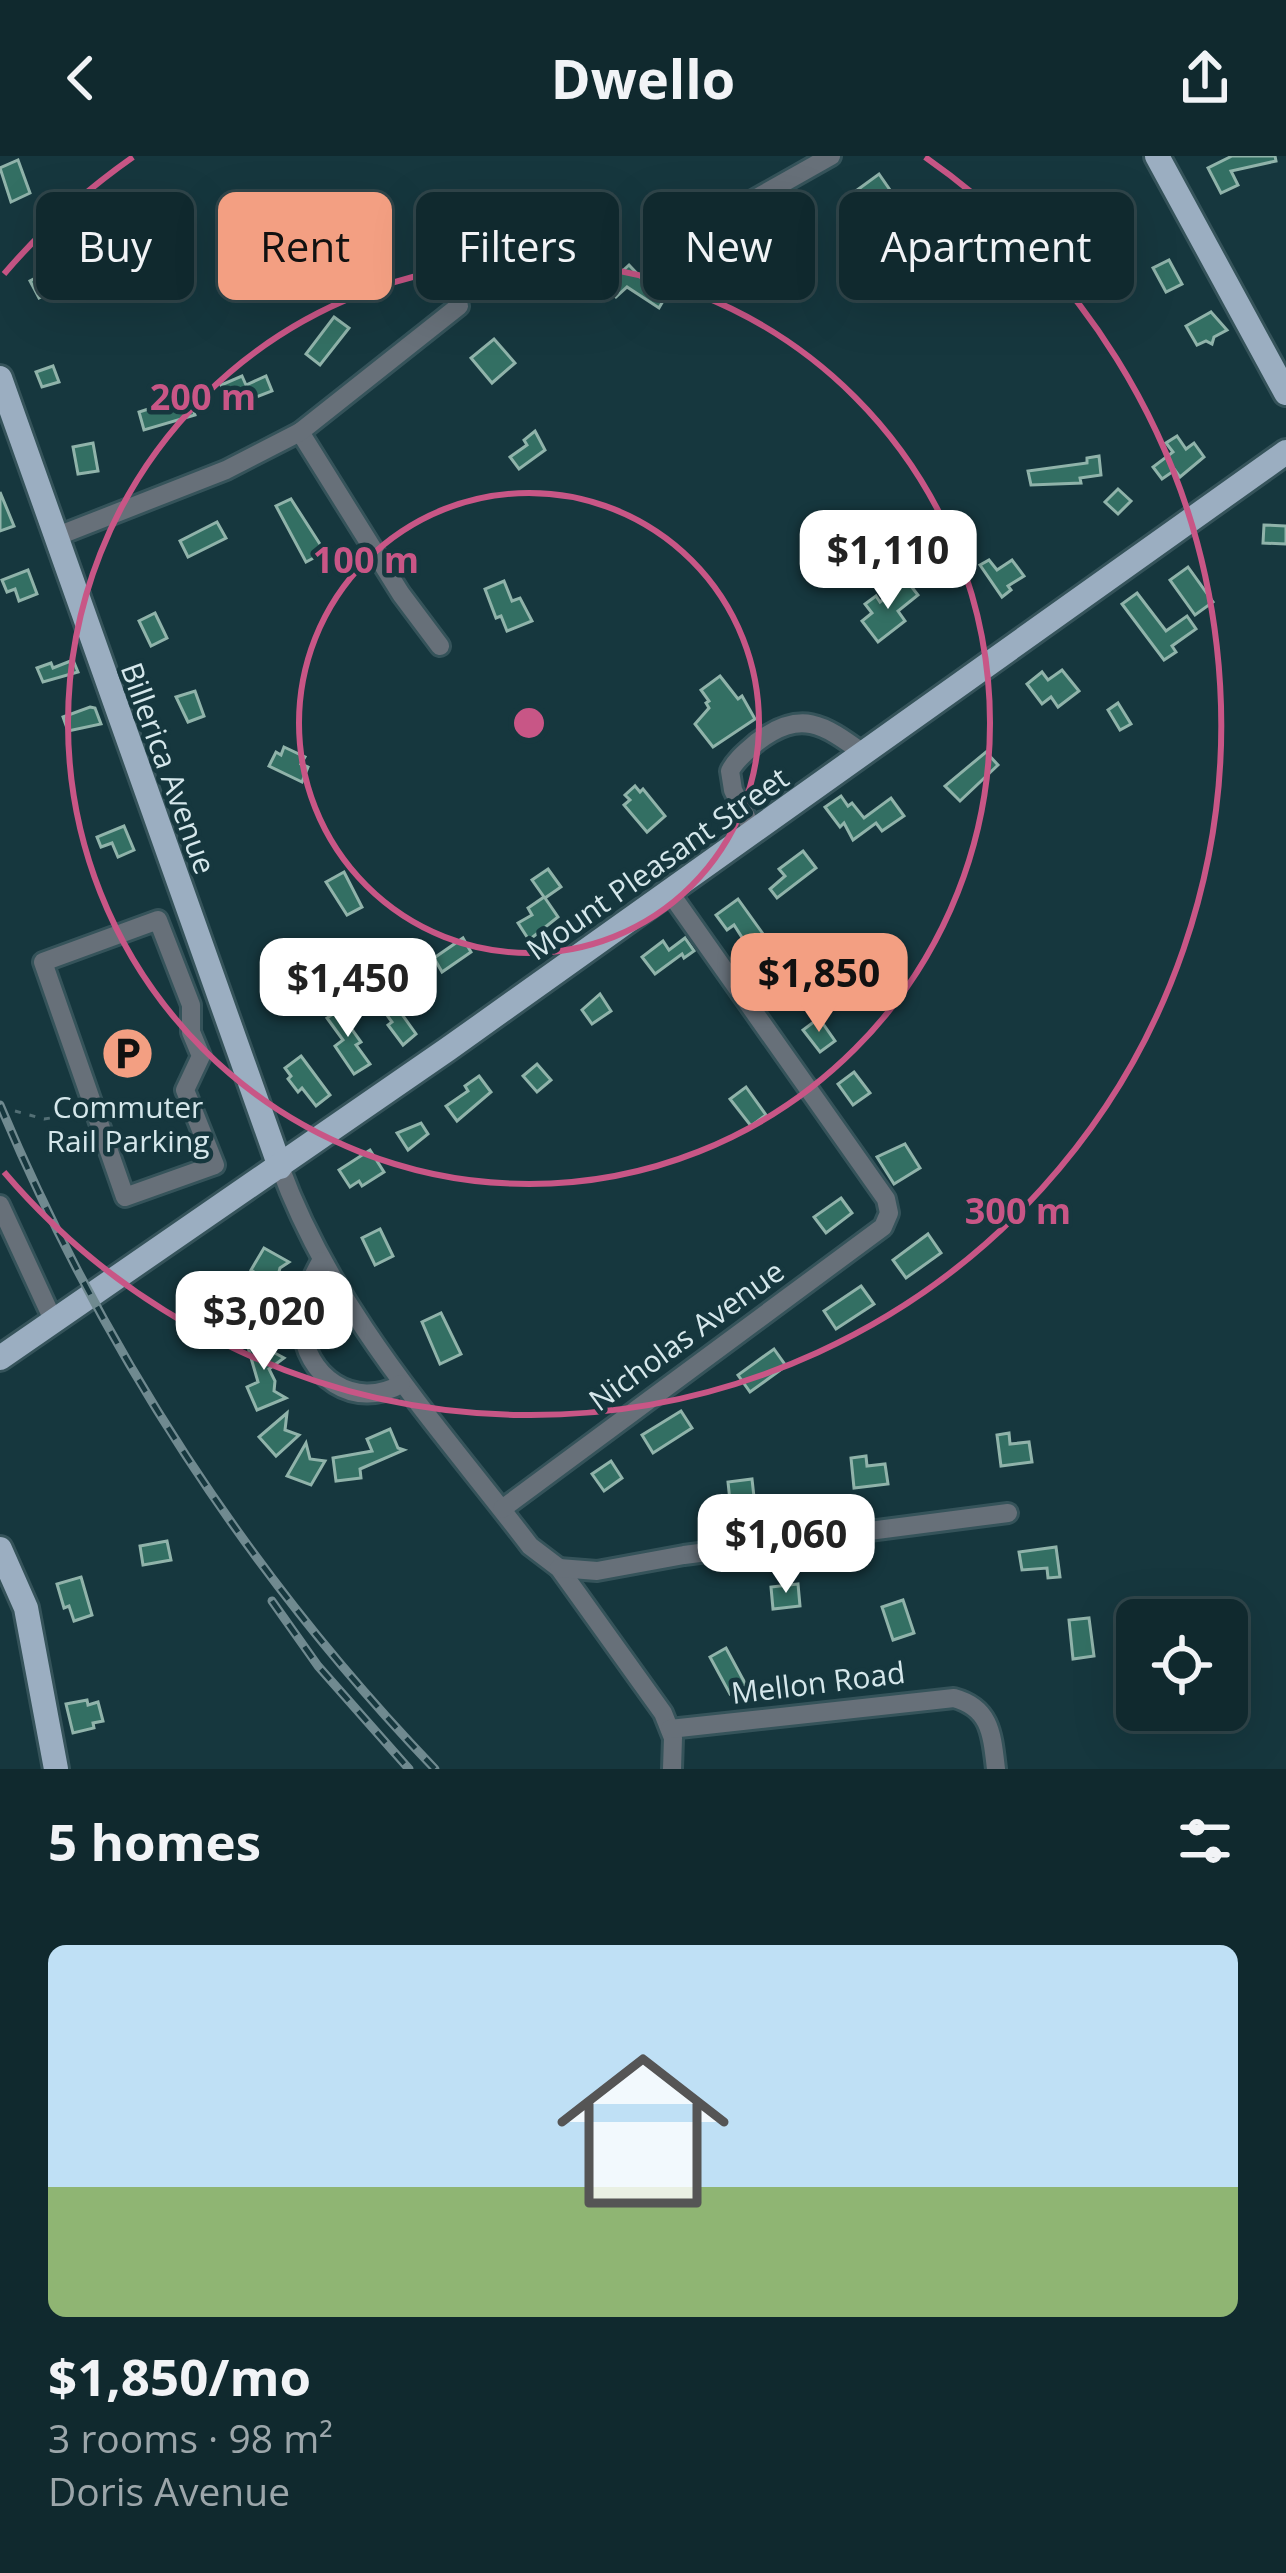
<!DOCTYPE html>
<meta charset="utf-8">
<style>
:root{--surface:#10292e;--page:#193136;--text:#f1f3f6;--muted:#9ca6aa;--line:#30454a;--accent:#f39f82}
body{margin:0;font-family:"Open Sans",sans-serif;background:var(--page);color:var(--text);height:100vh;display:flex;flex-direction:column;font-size:45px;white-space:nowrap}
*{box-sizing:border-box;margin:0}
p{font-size:39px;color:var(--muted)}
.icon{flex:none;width:66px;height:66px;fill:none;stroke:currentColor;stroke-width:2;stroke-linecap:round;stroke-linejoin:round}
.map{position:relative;height:1613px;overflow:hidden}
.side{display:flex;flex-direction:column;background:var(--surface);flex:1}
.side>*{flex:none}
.top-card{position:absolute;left:36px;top:36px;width:1215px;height:108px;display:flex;gap:24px}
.tools{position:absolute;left:1116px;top:1443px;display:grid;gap:24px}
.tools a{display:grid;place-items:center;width:132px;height:132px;border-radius:18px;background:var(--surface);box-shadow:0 12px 48px #0002,0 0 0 3px var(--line);font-size:60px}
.price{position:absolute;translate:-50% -102px;padding:0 27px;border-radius:24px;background:#fff;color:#222;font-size:39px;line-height:78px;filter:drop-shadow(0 3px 6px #0008)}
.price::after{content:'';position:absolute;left:50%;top:72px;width:36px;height:27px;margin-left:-18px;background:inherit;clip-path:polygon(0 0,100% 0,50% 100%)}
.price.selected{background:var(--accent);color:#111}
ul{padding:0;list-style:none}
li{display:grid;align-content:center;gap:24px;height:636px;padding:0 48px}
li+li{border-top:3px solid var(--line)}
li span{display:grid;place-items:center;height:372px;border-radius:18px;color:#555}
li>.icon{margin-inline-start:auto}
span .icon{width:216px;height:216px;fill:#fffc;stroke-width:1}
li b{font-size:51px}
h2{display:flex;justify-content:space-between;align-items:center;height:144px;padding:0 48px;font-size:51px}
.chip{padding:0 42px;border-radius:18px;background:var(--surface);box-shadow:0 12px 48px #0002,0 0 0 3px var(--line);font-size:42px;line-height:108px}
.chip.selected{background:var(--accent);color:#111}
header{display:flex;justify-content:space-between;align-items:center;height:156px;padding:0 48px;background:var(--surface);font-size:54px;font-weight:700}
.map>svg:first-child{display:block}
.building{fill:#336f63;stroke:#90b3aa;stroke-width:3}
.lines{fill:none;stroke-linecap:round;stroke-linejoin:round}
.minor-casing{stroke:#35535a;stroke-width:24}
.major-casing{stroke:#35535a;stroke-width:30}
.path{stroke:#536f75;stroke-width:3;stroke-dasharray:6 9;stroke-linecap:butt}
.minor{stroke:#677079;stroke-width:18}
.major{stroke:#9baec1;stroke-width:24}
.rail-casing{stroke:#708a90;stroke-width:9}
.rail{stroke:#16373e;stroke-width:4.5;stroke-dasharray:14;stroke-linecap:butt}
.ring{fill:none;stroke:#c85686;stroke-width:6}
.labels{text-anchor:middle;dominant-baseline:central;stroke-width:9;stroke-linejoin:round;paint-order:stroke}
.street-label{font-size:30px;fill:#d5e7eb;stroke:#16373e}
.poi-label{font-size:30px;fill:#d5e7eb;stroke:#16373e}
.centre{fill:#c85686;stroke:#16373e;stroke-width:6}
.ring-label{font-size:36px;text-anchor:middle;font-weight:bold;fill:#c85686;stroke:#16373e;stroke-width:9;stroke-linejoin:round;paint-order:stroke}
</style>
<header><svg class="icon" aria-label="back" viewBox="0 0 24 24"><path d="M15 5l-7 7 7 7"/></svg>Dwello<svg class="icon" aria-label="share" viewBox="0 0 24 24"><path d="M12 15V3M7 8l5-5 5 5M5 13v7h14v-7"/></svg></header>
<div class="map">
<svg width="1286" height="1613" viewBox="0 0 1286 1613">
<rect width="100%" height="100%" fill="#16373e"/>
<!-- building -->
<g class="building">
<path d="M1232 0H1275L1276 5 1231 15 1238 29 1221 37 1208 12Z"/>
<path d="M18 4 30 37 11 46 0 12Z"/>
<path d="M879 18 890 34 860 58 849 40Z"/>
<path d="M1095 55 1105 71 1069 95 1058 79Z"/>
<path d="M58 59 68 78 54 85 44 66Z"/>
<path d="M794 72 803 91 772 106 763 87Z"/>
<path d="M382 74 392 87 367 114 356 100Z"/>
<path d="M1169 104 1182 128 1166 136 1153 112Z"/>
<path d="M629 109 645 126 648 120 670 133 659 152 627 131 616 141 606 130Z"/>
<path d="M49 115 58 132 39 142 30 125Z"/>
<path d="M1211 156 1227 174 1214 181 1212 188 1206 185 1197 189 1186 170Z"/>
<path d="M334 161 349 172 320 209 306 198Z"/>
<path d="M494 183 515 207 492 227 471 202Z"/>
<path d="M53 210 59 226 42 231 36 216Z"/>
<path d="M242 220 246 229 266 220 272 235 230 251 221 229Z"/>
<path d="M189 240 195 259 144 274 139 256Z"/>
<path d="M535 275 545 294 519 313 510 301 527 289 524 284Z"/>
<path d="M1177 280 1186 293 1194 287 1204 301 1180 321 1175 314 1162 323 1153 311 1173 296 1166 287Z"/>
<path d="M93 287 98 315 78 318 73 291Z"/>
<path d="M1099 300 1101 319 1080 322 1081 327 1031 329 1028 315 1087 307V302Z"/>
<path d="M1118 333 1131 345 1118 358 1105 346Z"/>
<path d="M0 336 14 370 0 375Z"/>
<path d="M291 343 325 396 306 406 276 350Z"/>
<path d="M217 366 226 382 188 401 180 385Z"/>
<path d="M1264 369 1286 370V388L1263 387Z"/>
<path d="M989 404 997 414 1012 404 1024 420 1008 430 1011 434 1002 441 980 409Z"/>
<path d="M1188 411 1213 446 1195 459 1170 424Z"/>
<path d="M28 414 37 438 19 445 15 433 7 436 2 424Z"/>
<path d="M504 425 512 445 520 442 532 465 507 475 501 460 496 462 485 433Z"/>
<path d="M907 425 918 439 898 455 905 465 878 486 862 465 872 457 865 448 876 440 880 446Z"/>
<path d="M1137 437 1166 475 1187 460 1196 473 1172 490 1176 496 1164 504 1122 448Z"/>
<path d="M155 457 167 482 151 490 139 465Z"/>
<path d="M73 504 78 516 43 526 37 512 51 507 53 512Z"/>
<path d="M1062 514 1079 535 1058 551 1051 541 1042 548 1027 528 1042 516 1048 524Z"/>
<path d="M720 520 738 543 742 540 755 563 713 591 695 568 709 552 706 547 709 545 701 534Z"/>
<path d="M195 535 204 560 188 566 176 541Z"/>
<path d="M1118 547 1131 568 1120 574 1108 554Z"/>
<path d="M90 551 95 552 101 568 68 575 63 561Z"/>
<path d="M284 591 305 601 301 608 308 611 302 626 269 610 276 596 281 599Z"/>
<path d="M986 596 998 609 960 645 945 630Z"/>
<path d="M635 630 640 636 643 633 665 660 647 676 624 649 630 644 625 639Z"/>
<path d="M841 640 848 650 852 647 864 662 891 642 904 660 882 675 876 667 853 684 844 667 840 671 825 651Z"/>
<path d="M124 670 134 694 118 701 112 687 101 691 97 681Z"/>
<path d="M803 695 816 712 777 742 770 733 785 720 779 713Z"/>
<path d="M548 713 561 731 545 742 558 761 529 784 518 767 532 759 528 752 544 741 532 724Z"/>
<path d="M344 716 362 751 347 759 326 726Z"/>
<path d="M738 743 776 796 759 808 734 769 727 774 716 759Z"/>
<path d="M463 782 471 796 442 816 434 802Z"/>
<path d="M685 782 694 795 684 802 682 798 655 818 642 801 663 785 669 794Z"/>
<path d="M315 784 322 798 307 806 299 792Z"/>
<path d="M600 838 611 855 592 868 582 854Z"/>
<path d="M391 843 416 878 403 889 388 869 392 866 381 851Z"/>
<path d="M346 849 356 863 348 868 361 886 356 889 370 908 354 918 335 890 343 884 327 862Z"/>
<path d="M819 862 835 885 820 896 803 874Z"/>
<path d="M301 900 330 939 316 950 302 932 298 936 288 923 291 920 285 912Z"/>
<path d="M537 908 551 924 537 936 523 920Z"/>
<path d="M854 916 870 937 853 949 838 928Z"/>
<path d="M479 920 491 936 457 965 446 950 468 935 465 930Z"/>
<path d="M746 931 766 959 751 970 730 943Z"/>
<path d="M421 967 428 978 408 994 397 977Z"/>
<path d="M905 988 920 1012 894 1028 877 1001Z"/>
<path d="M370 994 384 1016 362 1030 359 1025 350 1031 339 1014Z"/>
<path d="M841 1042 852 1057 826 1077 814 1061Z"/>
<path d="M380 1073 393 1100 375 1109 362 1082Z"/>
<path d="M928 1078 941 1097 906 1122 893 1104Z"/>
<path d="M264 1092 289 1106 280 1112 277 1123 268 1132 280 1144 274 1150 277 1165 248 1161 254 1116 251 1114Z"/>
<path d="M861 1130 874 1148 836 1173 824 1155Z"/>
<path d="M441 1157 461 1198 440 1208 422 1166Z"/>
<path d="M275 1181 273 1196 284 1202 269 1213 275 1225 274 1235 286 1242 257 1254 247 1231 258 1226 247 1188Z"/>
<path d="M774 1193 786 1210 750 1236 738 1219Z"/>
<path d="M681 1255 692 1272 653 1297 642 1279Z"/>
<path d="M287 1257 285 1274 299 1279 276 1300 259 1281Z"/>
<path d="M390 1273 398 1292 404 1294 360 1313 361 1322 336 1325 333 1302 372 1295 367 1283Z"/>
<path d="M1009 1277 1010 1288 1029 1286 1032 1306 1001 1310 997 1279Z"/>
<path d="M306 1287 310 1303 325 1305 311 1329 287 1320Z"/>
<path d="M866 1300 867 1310 885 1308 888 1328 854 1332 851 1302Z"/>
<path d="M611 1305 622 1322 604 1335 592 1318Z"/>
<path d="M752 1323 754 1341 730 1345 728 1326Z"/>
<path d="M167 1385 171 1404 143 1409 140 1390Z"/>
<path d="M1056 1391 1060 1421 1048 1422 1047 1412 1022 1414 1019 1396Z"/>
<path d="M81 1421 92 1459 74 1465 69 1450 64 1452 57 1428Z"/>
<path d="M798 1428 800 1450 773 1453 771 1431Z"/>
<path d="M903 1444 914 1477 893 1484 882 1451Z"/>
<path d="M1089 1462 1094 1500 1073 1503 1069 1464Z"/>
<path d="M726 1492 746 1529 730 1538 710 1501Z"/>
<path d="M87 1544 88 1549 98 1546 103 1565 93 1567 94 1572 73 1577 66 1548Z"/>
</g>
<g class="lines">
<defs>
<g id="minor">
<path d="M698 75 831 0"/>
<path d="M300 276 401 438 440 490"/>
<path d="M55 381 226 314 300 276 459 150"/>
<path d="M753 675 733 634 730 615C736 603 747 595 757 586 801 553 823 568 863 597"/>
<path d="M158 764 191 849V876L201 900 185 934 215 1009 125 1041 43 806Z"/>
<path d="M280 1011C334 1158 437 1268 530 1390L559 1412 663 1557 673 1582 672 1613"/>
<path d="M0 1049 54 1166"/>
<path d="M321 1105C310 1125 301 1145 302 1168 304 1221 355 1255 401 1228"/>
<path d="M502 1353 883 1071 889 1057 886 1043 668 734"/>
<path d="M559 1412 597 1415 684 1399 1008 1357"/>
<path d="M670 1573 954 1542C991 1552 992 1579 996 1613"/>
</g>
<g id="major">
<path d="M1157 0 1286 237"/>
<path d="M0 222 280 1011"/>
<path d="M0 1202 448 893 1286 296"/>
<path d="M0 1393 26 1452 56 1613"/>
</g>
</defs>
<!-- minor casing -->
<use href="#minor" class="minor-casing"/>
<!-- major casing -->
<use href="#major" class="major-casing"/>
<!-- path -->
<path class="path" d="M15 955 44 963 78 958"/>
<!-- minor -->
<use href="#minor" class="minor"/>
<!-- major -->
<use href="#major" class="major"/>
<defs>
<g id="rail">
<path d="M0 949C102 1193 251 1422 435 1613"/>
<path d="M272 1445 318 1510 409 1613"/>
</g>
</defs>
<!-- rail casing -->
<use href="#rail" class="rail-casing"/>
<!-- rail -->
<use href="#rail" class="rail"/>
</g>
<!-- distance rings -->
<g class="ring">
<circle cx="529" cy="567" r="230"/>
<circle cx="529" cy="567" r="461"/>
<path d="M4 118A691 691 0 0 1 133 1M925 1A691 691 0 1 1 4 1016"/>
</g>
<!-- icons -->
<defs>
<symbol id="parking-disc" viewBox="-11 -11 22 22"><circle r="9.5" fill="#f39f82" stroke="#16373e"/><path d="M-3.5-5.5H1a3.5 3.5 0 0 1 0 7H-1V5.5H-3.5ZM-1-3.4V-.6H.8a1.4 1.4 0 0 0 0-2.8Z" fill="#111"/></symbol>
</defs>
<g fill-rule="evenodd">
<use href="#parking-disc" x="98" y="868" width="59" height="59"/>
</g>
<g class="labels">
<!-- street labels -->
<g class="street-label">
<text transform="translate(169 612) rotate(70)">Billerica Avenue</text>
<text transform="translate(657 707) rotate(-35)">Mount Pleasant Street</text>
<text transform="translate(686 1179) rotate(-36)">Nicholas Avenue</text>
<text transform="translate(818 1526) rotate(-7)">Mellon Road</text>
</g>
<!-- poi labels -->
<g class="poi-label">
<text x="128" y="950">Commuter<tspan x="128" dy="34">Rail Parking</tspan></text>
</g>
</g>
<circle cx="529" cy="567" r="18" class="centre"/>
<g class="ring-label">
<text x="203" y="254">200 m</text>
<text x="366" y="417">100 m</text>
<text x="1018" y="1068">300 m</text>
</g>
</svg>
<div class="tools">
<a><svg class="icon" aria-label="locate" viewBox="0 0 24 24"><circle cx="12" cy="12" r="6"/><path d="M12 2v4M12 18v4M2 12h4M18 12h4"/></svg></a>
</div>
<b class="price" style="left:888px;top:456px">$1,110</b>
<b class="price selected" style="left:819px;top:879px">$1,850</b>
<b class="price" style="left:348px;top:884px">$1,450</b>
<b class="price" style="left:264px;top:1217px">$3,020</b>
<b class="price" style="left:786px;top:1440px">$1,060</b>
<div class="top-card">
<a class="chip">Buy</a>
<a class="chip selected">Rent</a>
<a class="chip">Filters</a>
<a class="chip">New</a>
<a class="chip">Apartment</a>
</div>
</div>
<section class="side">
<h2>5 homes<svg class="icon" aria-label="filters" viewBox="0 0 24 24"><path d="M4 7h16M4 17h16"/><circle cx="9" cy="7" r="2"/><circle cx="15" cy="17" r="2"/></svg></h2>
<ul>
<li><span style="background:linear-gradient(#bfe0f5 65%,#8fb573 0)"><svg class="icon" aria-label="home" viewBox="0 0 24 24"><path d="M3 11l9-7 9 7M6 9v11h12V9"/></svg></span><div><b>$1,850/mo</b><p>3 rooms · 98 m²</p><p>Doris Avenue</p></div></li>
</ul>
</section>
